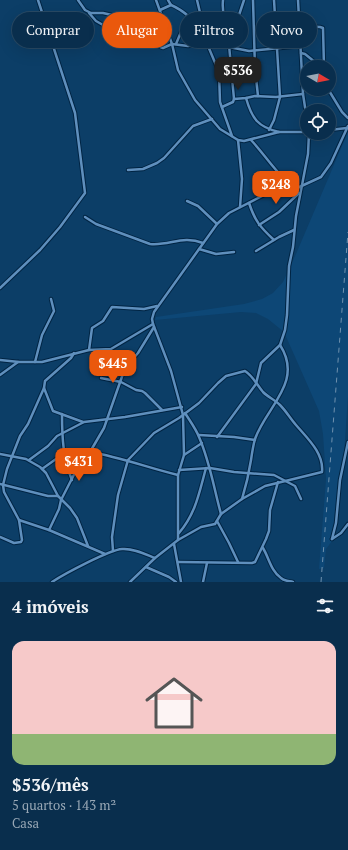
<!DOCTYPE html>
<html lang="pt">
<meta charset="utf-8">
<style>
:root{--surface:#092e4d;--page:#173a57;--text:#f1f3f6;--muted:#99a8b6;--line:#294a65;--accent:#ea580c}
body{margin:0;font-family:"PT Serif",serif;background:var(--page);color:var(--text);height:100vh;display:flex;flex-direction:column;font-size:15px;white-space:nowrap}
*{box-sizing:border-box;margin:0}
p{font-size:13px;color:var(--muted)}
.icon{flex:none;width:22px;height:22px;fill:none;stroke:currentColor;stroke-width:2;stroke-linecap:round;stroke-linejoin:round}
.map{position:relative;height:582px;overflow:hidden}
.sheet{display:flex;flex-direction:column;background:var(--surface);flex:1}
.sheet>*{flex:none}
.top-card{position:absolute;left:12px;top:12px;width:324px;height:36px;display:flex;gap:8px}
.needle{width:26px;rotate:100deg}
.buttons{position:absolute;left:300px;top:60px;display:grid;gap:8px}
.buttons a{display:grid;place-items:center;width:36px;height:36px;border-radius:50%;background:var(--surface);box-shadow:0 4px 16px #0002,0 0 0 1px var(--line);font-size:20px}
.price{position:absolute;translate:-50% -34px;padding:0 9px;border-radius:8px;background:var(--accent);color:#fff;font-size:13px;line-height:26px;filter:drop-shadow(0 1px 2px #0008)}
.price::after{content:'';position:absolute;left:50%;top:24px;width:12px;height:9px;margin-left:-6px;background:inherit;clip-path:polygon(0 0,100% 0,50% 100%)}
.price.selected{background:#222;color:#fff}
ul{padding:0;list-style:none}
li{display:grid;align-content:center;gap:8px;height:212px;padding:0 12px}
li span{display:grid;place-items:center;height:124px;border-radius:12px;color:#555}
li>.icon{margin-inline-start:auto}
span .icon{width:72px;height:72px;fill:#fffc;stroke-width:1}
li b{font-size:17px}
h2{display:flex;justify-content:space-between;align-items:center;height:48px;padding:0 12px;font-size:17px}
.tag{padding:0 14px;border-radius:18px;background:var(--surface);box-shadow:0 4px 16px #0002,0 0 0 1px var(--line);font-size:14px;line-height:36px}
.tag.selected{background:var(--accent);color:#fff}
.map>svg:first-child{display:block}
.built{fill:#0d4776}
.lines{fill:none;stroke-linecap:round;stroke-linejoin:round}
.minor-casing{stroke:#002443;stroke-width:4.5}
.minor{stroke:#5f8fbd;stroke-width:2.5}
.rail{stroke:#6f91ae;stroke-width:1;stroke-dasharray:5 5;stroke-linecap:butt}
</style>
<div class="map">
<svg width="348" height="582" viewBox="0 0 348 582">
<rect width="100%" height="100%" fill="#0c3e67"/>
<!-- built -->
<path class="built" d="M348 132V397L344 454 334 529 335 537 326 549 324 568 319 569 326 479 323 434 319 411 284 332 268 319 256 313 241 312 155 320 156 317 244 304 262 299 273 293 283 282 296 254Z"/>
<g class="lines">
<defs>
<g id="minor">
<path d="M78 0 85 10 91 13H103L138 21 147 20 161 15"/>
<path d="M156 0 172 44 178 70 195 100 220 129 238 140 244 141 279 132H307"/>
<path d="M168 0 171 5"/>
<path d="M197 0 208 46 219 72 220 102 232 136"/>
<path d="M223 0C222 9 224 26 233 31"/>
<path d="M253 0 255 69 258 96"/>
<path d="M298 0 303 94 307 120"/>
<path d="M160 10 171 5C185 11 194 21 204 32"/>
<path d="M89 13 96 21 103 25 108 38 145 41 163 48 172 44 188 46 195 45 205 37"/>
<path d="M299 26 320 27 323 28 324 67"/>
<path d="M207 42 229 45"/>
<path d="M176 44 181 32 193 20"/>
<path d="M229 47 249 51 301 46"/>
<path d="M301 53 305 54 321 67"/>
<path d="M328 89 342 112 348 118"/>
<path d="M246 98C252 119 258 127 279 132"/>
<path d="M234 99 229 45 244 0"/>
<path d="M222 107 233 102 234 99 246 98 255 96 276 97 303 94"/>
<path d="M269 130 274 120 280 97 274 0"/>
<path d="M329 130 347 128"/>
<path d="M238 140 242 179 240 207"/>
<path d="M251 140C266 156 278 176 295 189"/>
<path d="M128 170 143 169 157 163 164 158 193 126 212 119"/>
<path d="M187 201 198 206 217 224"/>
<path d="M249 203C255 221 260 227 274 240"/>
<path d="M85 217 96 224 150 244C170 246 182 235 203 243"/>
<path d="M259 225 279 212 299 193"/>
<path d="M199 249 216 254 234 252"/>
<path d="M256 251 279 237 294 230"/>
<path d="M0 288 40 250 60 227 85 193 75 113 38 0"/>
<path d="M89 350 92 328 103 321 112 307 144 309 157 306"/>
<path d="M0 360 19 362H42L89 350 111 349 153 324"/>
<path d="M35 362 42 335 54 311 51 299"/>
<path d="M0 375 18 362"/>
<path d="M101 378 121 382 136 390 142 391 145 393 162 410"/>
<path d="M44 388 53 411 83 422"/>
<path d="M185 413C190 421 196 429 199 437 210 462 214 489 221 514"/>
<path d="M62 414C62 437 63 459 72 480"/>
<path d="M199 435 234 437 255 440"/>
<path d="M217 437 256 384 261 363 280 345 285 330 287 315 289 266 293 247 296 216 308 154 309 133"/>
<path d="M90 452C120 457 149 468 178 475"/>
<path d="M0 454 26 459 40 467 46 473 58 496 70 508 77 518 88 546"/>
<path d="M184 455 202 443"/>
<path d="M29 460 48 446 57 436 84 422 125 417 182 407"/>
<path d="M66 460 83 457 90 452 104 428 125 368 138 353 154 327"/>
<path d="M42 469 56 459 65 454"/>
<path d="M179 470 210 468 234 472 274 475 295 486 301 499"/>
<path d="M0 484 48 496H58"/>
<path d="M242 499C246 486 249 473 251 460 252 453 253 446 255 439 266 407 304 382 280 345"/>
<path d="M19 520 49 530 105 554"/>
<path d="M217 521 229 543 238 562"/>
<path d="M49 530 59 509 61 500 83 457"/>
<path d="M179 533C196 513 199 493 206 468"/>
<path d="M0 537 14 543 21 542 22 540 19 520 4 492 3 485 7 469 20 436 28 424 44 388 45 381 71 358 74 353"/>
<path d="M332 539 336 523 340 480 348 442"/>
<path d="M332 539 341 533 348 524"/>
<path d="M174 544 181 582"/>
<path d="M263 548C269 558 271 571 281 578 284 581 289 581 293 582"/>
<path d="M113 551 112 537 118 495 128 460 154 433 179 418 199 403 218 383 226 376 245 371C253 376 257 385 263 392 268 397 275 400 280 405 286 411 290 418 296 425 307 438 324 453 322 472L265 486 242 499 221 514 215 524 201 527 178 540"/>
<path d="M178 562 252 563 255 562 266 539 269 531 270 510 278 482"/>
<path d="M146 567 169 577 176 582"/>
<path d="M52 582C64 574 109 550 122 549 133 548 145 554 155 558"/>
<path d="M130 582 155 558 178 540V475L184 455 183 415 171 371 153 324 152 319 154 312 217 224 229 213 266 194 271 192 289 191 295 189 321 177 331 163 348 126"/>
<path d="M203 582 207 563"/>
</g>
</defs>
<!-- minor casing -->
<use href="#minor" class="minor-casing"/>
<!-- minor -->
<use href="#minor" class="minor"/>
<!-- rail -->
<path class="rail" d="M321 582 348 232"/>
</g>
</svg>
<div class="buttons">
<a><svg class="needle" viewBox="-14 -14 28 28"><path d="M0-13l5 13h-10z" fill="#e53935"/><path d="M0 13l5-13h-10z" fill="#99a8b6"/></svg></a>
<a><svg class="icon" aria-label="locate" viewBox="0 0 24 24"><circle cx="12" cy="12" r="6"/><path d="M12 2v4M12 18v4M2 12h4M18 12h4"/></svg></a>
</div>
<b class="price selected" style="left:238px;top:91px">$536</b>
<b class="price" style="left:276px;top:205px">$248</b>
<b class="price" style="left:113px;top:384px">$445</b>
<b class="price" style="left:79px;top:482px">$431</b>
<div class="top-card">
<a class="tag">Comprar</a>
<a class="tag selected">Alugar</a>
<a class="tag">Filtros</a>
<a class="tag">Novo</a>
</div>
</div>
<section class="sheet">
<h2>4 imóveis<svg class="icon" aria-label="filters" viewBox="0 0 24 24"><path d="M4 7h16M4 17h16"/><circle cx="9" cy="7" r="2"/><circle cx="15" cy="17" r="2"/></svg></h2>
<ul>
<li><span style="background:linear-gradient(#f6c9c9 75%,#8fb573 0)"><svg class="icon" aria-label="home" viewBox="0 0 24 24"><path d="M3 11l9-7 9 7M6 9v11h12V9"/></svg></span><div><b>$536/mês</b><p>5 quartos · 143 m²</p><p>Casa</p></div></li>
</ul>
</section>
